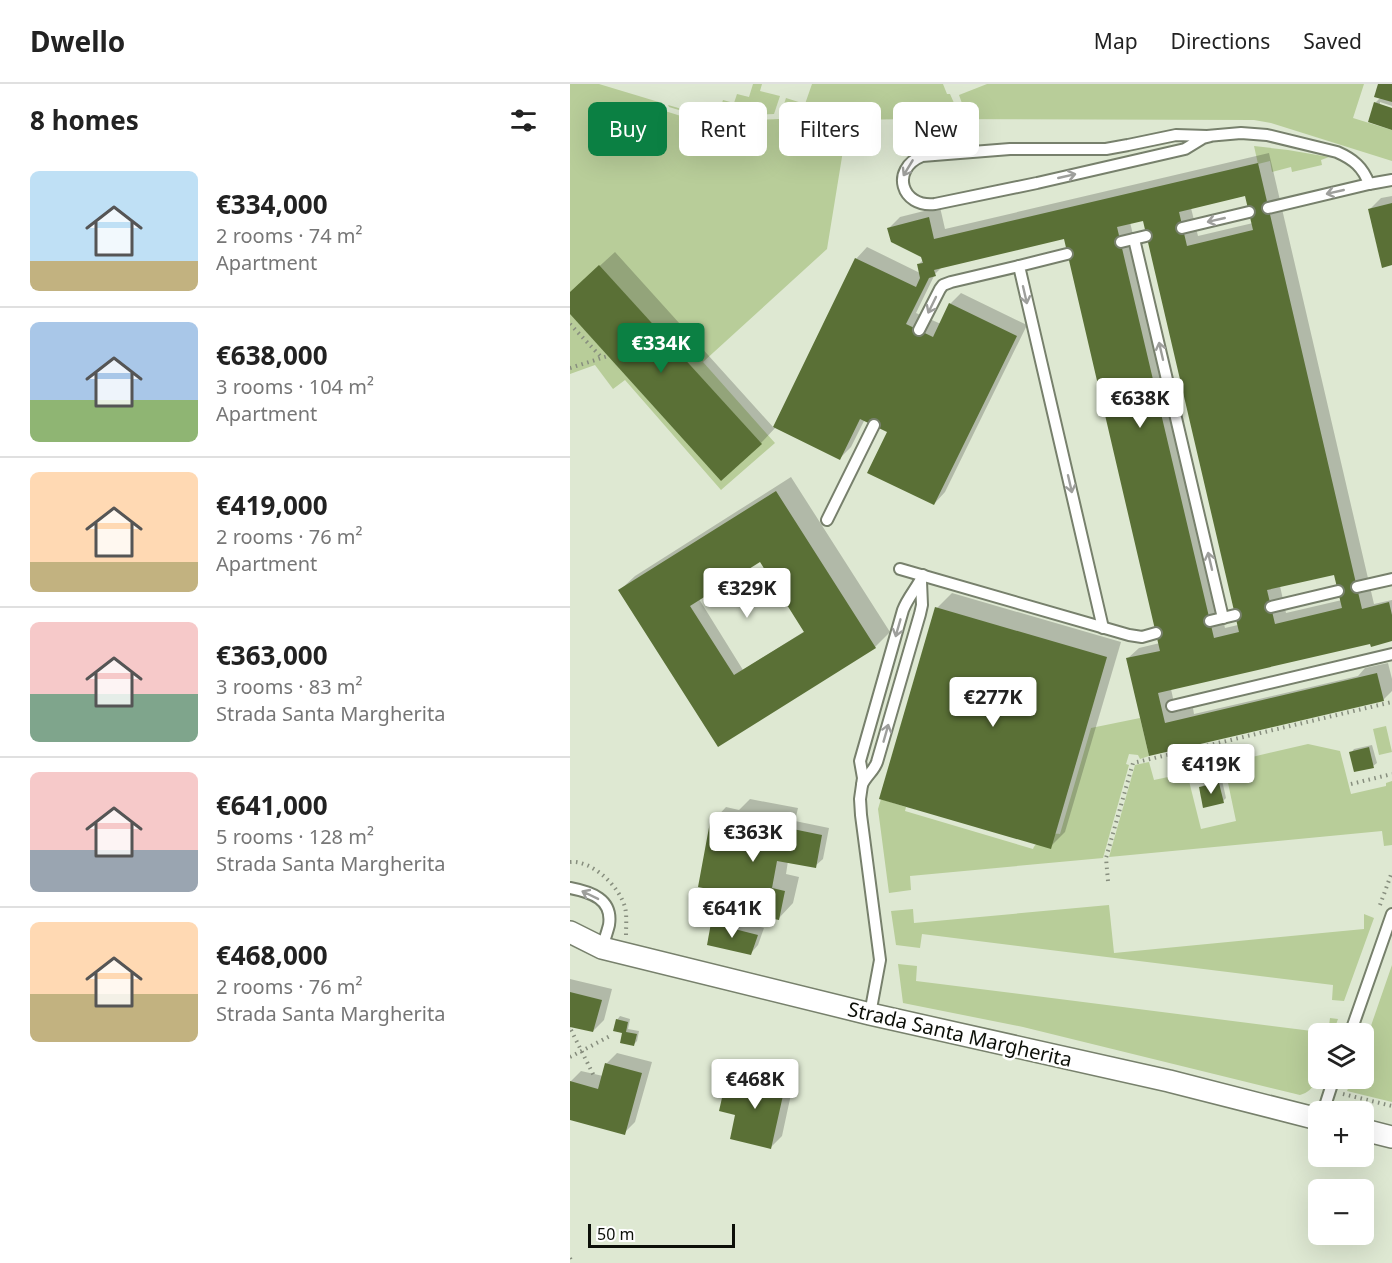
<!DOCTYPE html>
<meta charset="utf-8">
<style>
:root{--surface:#fff;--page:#f2f2f2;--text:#222;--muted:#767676;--line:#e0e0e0;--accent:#0b8043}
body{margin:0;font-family:"Noto Sans",sans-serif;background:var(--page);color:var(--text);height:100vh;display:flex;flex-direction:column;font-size:22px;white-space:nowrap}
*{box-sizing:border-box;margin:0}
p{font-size:20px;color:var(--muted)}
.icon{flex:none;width:33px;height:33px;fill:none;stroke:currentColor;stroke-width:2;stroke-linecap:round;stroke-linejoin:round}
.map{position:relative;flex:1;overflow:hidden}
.details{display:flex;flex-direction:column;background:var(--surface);width:570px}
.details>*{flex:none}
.banner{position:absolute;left:18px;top:18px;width:570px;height:54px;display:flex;gap:12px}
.tools{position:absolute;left:738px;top:939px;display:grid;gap:12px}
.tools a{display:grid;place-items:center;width:66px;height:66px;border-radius:9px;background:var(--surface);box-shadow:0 6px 24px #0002;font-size:30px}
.scale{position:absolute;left:18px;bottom:15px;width:147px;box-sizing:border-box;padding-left:6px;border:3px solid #0c0f08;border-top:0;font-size:16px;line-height:21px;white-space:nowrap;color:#0c0f08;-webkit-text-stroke:4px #fff;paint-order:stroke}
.price{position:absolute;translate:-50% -51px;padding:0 14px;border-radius:6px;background:#fff;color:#222;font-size:20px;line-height:39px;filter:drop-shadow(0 2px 3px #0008)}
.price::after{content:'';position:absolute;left:50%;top:36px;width:18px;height:14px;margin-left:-9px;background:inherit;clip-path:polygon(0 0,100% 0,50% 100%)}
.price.active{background:var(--accent);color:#fff}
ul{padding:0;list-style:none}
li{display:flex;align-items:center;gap:18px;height:150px;padding:0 30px}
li+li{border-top:2px solid var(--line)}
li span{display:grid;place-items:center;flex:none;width:168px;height:120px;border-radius:9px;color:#555}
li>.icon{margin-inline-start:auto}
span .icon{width:72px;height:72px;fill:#fffc;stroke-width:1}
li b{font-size:26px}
h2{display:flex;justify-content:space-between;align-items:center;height:72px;padding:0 30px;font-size:26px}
.tag{padding:0 21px;border-radius:9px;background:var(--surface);box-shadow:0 6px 24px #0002;font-size:21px;line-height:54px}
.tag.active{background:var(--accent);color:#fff}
header{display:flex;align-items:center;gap:36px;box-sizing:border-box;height:84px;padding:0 30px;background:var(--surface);border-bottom:2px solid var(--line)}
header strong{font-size:28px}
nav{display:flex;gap:33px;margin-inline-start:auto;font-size:21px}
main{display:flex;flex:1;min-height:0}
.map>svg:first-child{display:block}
.green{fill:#b8cd99}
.shadow{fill:#0003;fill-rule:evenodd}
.building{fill:#5a7036;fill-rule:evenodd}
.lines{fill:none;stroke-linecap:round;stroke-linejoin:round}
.lane-casing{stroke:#77806c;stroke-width:14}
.street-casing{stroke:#77806c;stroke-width:24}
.path{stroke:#878e7e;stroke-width:4;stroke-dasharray:1.5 4.5;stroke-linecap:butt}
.lane{stroke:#fff;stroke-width:10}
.street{stroke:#fff;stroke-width:21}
.oneway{stroke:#9e9f9c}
.labels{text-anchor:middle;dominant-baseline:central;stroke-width:5;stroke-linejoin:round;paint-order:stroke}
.street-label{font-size:20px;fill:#0c0f08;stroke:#fff}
</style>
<header>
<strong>Dwello</strong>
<nav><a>Map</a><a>Directions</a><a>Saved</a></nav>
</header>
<main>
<section class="details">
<h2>8 homes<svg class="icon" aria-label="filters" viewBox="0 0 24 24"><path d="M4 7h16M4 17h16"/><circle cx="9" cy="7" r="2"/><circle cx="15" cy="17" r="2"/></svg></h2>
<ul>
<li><span style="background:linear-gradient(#bfe0f5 75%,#c2b280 0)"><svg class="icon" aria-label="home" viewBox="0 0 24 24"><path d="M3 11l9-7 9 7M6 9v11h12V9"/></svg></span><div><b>€334,000</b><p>2 rooms · 74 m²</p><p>Apartment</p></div></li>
<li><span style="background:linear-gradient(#a9c7e8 65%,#8fb573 0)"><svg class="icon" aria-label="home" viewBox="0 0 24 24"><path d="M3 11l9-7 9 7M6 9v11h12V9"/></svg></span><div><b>€638,000</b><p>3 rooms · 104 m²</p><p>Apartment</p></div></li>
<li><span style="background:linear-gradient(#ffd9b3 75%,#c2b280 0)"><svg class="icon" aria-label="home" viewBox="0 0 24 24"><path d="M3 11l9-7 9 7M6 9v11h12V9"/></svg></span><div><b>€419,000</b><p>2 rooms · 76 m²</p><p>Apartment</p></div></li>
<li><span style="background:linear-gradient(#f6c9c9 60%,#7fa58c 0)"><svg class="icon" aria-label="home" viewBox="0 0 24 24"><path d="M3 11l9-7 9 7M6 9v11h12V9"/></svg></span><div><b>€363,000</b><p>3 rooms · 83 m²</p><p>Strada Santa Margherita</p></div></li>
<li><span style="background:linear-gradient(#f6c9c9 65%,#9aa5b1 0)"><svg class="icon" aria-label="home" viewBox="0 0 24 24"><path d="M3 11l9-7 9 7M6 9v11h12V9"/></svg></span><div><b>€641,000</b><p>5 rooms · 128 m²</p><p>Strada Santa Margherita</p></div></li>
<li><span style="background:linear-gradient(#ffd9b3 60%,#c2b280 0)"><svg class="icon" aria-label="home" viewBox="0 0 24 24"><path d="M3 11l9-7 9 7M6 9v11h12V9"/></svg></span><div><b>€468,000</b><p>2 rooms · 76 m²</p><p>Strada Santa Margherita</p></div></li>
</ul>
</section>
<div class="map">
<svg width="822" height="1179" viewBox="0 0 822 1179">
<rect width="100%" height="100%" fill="#dee8d2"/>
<!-- green -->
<g class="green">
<path d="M0 0H29L92 19 91 21 95 27 130 38 209 35 216 14 235 20 242 0H373L377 10H380L388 28 394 25 389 11 417 0H794L783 34 822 46V77L701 39 684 36 340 35 278 36 257 165 133 278 205 359 151 406 55 296 43 305 25 281 0 290Z"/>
<path d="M183 0H192L190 7 210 12 204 30 132 33 99 23 98 21 136 32 139 22 150 25 153 16 164 19 167 10 179 13Z"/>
<path d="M684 62 718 66 759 73 751 76 752 81 722 88 721 83 702 88 700 77 688 80Z"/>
<path d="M570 634 579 672 570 675 568 671 559 670 556 680 559 681 533 774 340 792 341 806 319 809 308 725 311 715 336 723 335 727 463 765C466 757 482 748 490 750L521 644Z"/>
<path d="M816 642 822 668 809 671 803 645Z"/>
<path d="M738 660 770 667 781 710 816 702V699L822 697V761L814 762 812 747 539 773 565 681 579 678 584 696 617 689 631 745 666 737 657 694 682 673Z"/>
<path d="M539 821 544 869 794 845V830L804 834 774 917 762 916 763 901 352 850 350 864 326 861 321 827 343 825 344 839Z"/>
<path d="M328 880 347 882 346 897 758 949 760 934 768 935 763 949 748 950C748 969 755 1005 730 1011L453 943 333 919Z"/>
<path d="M822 881V1018L777 1007 782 995 794 994V962Z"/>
</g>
<!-- shadow -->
<g class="shadow">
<path d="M809 0H822V22L810 18V22L822 25V44L805 19 811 13Z"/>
<path d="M699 69 804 520 822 516V556L801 557 601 605 606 628 623 624 624 630 788 592 795 584 818 579 822 595V607L813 616 580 671 557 575 569 564 590 559 495 154 373 182 365 190 346 229 371 240 380 220 391 209 457 241 375 408 364 420 319 347 295 335 281 363 270 374 206 343 191 359 0 227V209L45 168 204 344 286 175 297 163 350 189 348 181 354 175 353 172 319 144 330 133 370 123 375 145ZM677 111 683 139 628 152 621 124ZM574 135 668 541 655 544 560 138ZM765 489 772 516 716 529 710 502Z"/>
<path d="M822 112V180L800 125 811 114Z"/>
<path d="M221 393 320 548 305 563 149 661 50 506 65 492ZM190 476 235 547 173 586 129 515Z"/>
<path d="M382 509 551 558 495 748 480 763 367 524Z"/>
<path d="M802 661 807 679 803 682 781 669 784 665Z"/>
<path d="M652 696 656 714 653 717 630 704 634 701Z"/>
<path d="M180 715 228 724 225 737 259 744 253 775 245 782 218 777 216 790 229 793 223 819 209 834 144 805 130 802 142 738 156 723 169 726Z"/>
<path d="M150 832 194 844 188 861 181 869 143 840Z"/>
<path d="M0 895 42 905 34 936 23 947 1 941 0 946Z"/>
<path d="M50 932 60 935 58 945 69 947 67 957 64 960 47 936Z"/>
<path d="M47 969 82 978 65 1038 54 1049 0 1035V998L11 987 33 992 36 980Z"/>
<path d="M187 978 226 987 212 1052 201 1063 167 1030 155 1006 167 995 174 997 176 989Z"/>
</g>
<!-- building -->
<g class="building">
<path d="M808 0H822V18L804 13Z"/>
<path d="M804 18 822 24V46L798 38Z"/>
<path d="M688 79 792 525 819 518 822 531V557L801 563 800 560 588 609 595 639 807 589 814 617 579 672 556 574 590 567 494 155 364 186 366 192 359 194 336 240 363 253 379 219 447 252 364 421 297 389 317 348 290 335 270 376 203 343 285 174 346 203 350 194 347 180 353 179 351 173 321 158 317 144 359 133 364 155ZM675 112 683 146 617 162 609 128ZM573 137 669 548 644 554 547 143ZM764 491 772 524 705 540 697 506Z"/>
<path d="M822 119V181L812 184 798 125Z"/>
<path d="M29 181 192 360 151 397 0 230V208Z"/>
<path d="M206 407 306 564 148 663 48 506ZM190 478 234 548 164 591 120 522Z"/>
<path d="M365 523 537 573 481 765 309 715Z"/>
<path d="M799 663 804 684 784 688 779 668Z"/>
<path d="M649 699 654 719 633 724 629 703Z"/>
<path d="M164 729 214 739 213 743 252 751 246 784 207 777 202 804 215 807 209 836 140 822 143 806 128 803 140 738 161 742Z"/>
<path d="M141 839 188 851 181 871 137 861Z"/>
<path d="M0 908 32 916 23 948 0 943Z"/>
<path d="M46 935 58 938 56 948 67 950 64 962 50 959 52 949 43 947Z"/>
<path d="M35 979 72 989 55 1051 0 1036V997L28 1005Z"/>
<path d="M175 988 216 998 201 1065 160 1055 165 1031 149 1027 154 1005 170 1009Z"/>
</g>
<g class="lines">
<defs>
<g id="lane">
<path d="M641 52 633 54 615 65 467 99 365 120C331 124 320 85 352 72L440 65H536L558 61 606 51 637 52 671 49 697 51 767 68C783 75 793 83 799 100"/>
<path d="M698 124 799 100 822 96"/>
<path d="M612 144 679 128"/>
<path d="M564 155 653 534"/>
<path d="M551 158 576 152"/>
<path d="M497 170 449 182 533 544"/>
<path d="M349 246 370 205 373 201 381 198 449 182"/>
<path d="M257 436 304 341"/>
<path d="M330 485 559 551 572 553 586 549"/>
<path d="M787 503 822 495"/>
<path d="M701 523 768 507"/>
<path d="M640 537 665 531"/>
<path d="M602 622 822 570"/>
<path d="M292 701C296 692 304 687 307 678L350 530 352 521 351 497"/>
<path d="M0 804C21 808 43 815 39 841 37 849 34 857 32 864"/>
<path d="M300 930 310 876 291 731 290 715 293 694 290 677 333 526C338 513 347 504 353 491"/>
<path d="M780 950 822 830"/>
<path d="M753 1028 764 994"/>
</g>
<g id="street">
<path d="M0 848 32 864 300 930 599 997 748 1035"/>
<path d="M794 1046 822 1053"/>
</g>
</defs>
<!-- lane casing -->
<use href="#lane" class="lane-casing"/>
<!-- street casing -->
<use href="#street" class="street-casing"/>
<!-- path -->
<g class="path">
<path d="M0 240 32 274"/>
<path d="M0 284 38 272"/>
<path d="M781 700 822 690"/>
<path d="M0 778C22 776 49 802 55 823 57 832 56 841 56 851"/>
<path d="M538 797 536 774 563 679 822 618"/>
<path d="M810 821 822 788"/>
<path d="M1 946 25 994"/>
<path d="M0 973 42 951"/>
<path d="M773 1010 822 1022"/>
<path d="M0 1174 2 1179"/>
</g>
<!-- lane -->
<use href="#lane" class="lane"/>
<!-- street -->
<use href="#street" class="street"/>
</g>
<!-- one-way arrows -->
<defs><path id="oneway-shaft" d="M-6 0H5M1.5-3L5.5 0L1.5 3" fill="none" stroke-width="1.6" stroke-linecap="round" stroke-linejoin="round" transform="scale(1.5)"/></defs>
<g class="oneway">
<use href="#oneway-shaft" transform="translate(338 84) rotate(121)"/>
<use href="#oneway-shaft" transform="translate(497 92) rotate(-13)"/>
<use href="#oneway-shaft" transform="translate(765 108) rotate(167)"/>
<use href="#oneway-shaft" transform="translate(646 136) rotate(167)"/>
<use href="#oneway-shaft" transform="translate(455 211) rotate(77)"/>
<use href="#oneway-shaft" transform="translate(362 221) rotate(116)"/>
<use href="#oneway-shaft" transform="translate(591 267) rotate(-103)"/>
<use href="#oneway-shaft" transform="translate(500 400) rotate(77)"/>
<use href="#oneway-shaft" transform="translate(640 477) rotate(-103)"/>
<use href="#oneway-shaft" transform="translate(328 544) rotate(106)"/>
<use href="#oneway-shaft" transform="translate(316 649) rotate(-74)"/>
<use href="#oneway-shaft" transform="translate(20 811) rotate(-154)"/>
</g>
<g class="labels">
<!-- street labels -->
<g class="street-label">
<text transform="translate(390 950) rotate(13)">Strada Santa Margherita</text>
</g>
</g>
</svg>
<div class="tools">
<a><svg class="icon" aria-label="layers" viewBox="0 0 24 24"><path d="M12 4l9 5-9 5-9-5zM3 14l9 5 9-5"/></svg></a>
<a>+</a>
<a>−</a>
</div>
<div class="scale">50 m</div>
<b class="price active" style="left:91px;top:290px">€334K</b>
<b class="price" style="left:570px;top:345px">€638K</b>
<b class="price" style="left:177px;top:535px">€329K</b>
<b class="price" style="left:423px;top:644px">€277K</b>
<b class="price" style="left:641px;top:711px">€419K</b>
<b class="price" style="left:183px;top:779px">€363K</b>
<b class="price" style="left:162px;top:855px">€641K</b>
<b class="price" style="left:185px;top:1026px">€468K</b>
<div class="banner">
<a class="tag active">Buy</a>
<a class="tag">Rent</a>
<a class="tag">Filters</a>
<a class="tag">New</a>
</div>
</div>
</main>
